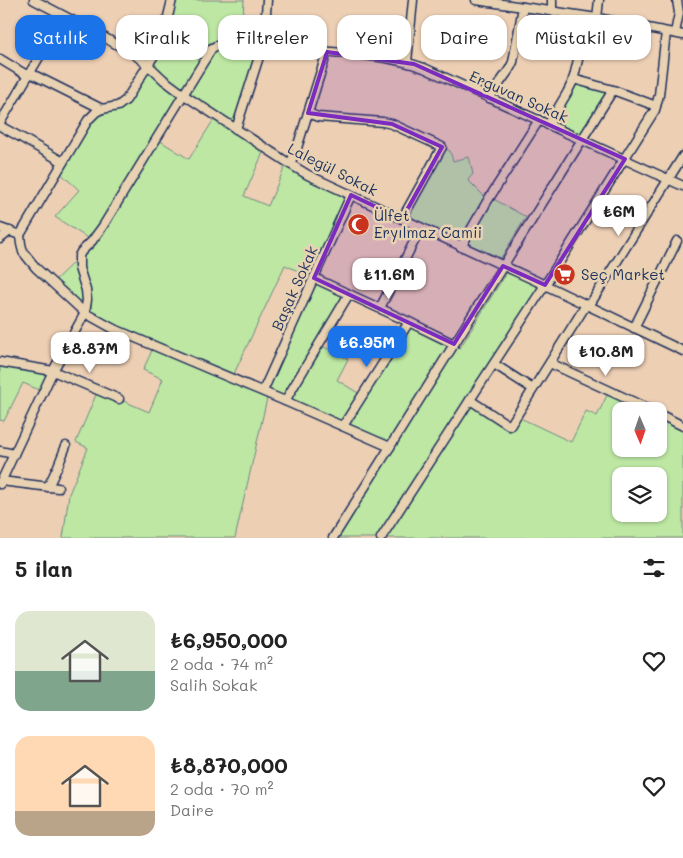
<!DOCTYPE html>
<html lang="tr">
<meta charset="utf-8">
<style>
:root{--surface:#fff;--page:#f6f6f6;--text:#222;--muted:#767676;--accent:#1a73e8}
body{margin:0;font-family:Mali,sans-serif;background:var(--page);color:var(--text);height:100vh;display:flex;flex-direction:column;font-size:19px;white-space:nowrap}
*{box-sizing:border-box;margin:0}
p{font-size:16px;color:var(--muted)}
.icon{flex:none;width:28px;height:28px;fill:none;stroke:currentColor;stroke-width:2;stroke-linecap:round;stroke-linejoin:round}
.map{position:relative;height:538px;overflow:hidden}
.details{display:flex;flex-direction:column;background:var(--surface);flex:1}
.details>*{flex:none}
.guide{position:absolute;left:15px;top:15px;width:654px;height:45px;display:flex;gap:10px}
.needle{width:32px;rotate:178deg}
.fabs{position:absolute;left:612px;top:402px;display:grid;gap:10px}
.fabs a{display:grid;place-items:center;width:55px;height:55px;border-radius:10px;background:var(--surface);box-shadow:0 1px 4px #0004;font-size:25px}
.price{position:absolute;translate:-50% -42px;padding:0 11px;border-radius:10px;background:#fff;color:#222;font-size:16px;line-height:32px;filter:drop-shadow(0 1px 2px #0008)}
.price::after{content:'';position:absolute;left:50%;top:30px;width:15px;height:11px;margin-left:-8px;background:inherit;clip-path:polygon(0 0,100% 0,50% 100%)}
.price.on{background:var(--accent);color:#fff}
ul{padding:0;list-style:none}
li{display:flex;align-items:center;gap:15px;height:125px;padding:0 15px}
li span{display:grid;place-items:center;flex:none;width:140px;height:100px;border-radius:15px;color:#555}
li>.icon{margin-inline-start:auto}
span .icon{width:60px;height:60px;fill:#fffc;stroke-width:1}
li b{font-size:21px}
h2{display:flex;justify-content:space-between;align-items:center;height:60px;padding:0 15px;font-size:21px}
.pill{padding:0 18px;border-radius:15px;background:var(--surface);box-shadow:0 1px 4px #0004;font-size:18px;line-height:45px}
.pill.on{background:var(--accent);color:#fff}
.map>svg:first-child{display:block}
.green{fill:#bde7a3;stroke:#6c8b80;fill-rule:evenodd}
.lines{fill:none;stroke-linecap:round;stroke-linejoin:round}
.minor-casing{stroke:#1b2f5e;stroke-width:11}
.minor{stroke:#e9d2b2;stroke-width:8}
.marked{fill:#7b2cbf;fill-opacity:0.2;stroke:#7b2cbf;stroke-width:4;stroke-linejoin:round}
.labels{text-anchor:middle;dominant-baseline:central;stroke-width:5;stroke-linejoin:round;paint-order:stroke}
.street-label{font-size:15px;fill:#1b2f5e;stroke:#e9d2b2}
.poi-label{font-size:15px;fill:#1b2f5e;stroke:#e9d2b2;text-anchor:start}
</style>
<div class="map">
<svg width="683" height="538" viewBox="0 0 683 538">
<rect width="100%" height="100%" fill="#edcfb4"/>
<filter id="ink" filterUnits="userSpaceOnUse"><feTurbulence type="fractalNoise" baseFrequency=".02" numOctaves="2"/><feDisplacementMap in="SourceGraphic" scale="10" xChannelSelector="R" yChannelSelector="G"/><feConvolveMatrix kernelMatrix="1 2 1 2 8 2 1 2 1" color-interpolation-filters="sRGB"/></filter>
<g filter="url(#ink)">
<!-- green -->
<g class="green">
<path d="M172 0H244L241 46 262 47 236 129 265 148 244 196 268 206 287 162 351 195 314 278 409 322 460 348 506 273 545 285 471 400 510 426 516 416 571 442 586 411 597 416 609 391 653 411H621V449H659V414L683 426V538H333L390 447 268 394 235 538H63L69 494 88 448 76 442 98 390 149 412 163 379 143 370 154 346 92 318 52 283 79 257 92 241 55 217 79 190 58 171 92 115 118 106 158 49ZM184 95 216 116 189 159 157 139ZM285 265 311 277 262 391 232 378ZM349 298 408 325 363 396 337 380 348 359 322 346ZM621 476H659V514H621Z"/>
<path d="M573 79 613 90 582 140 548 125Z"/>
<path d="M442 147 450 151 453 161 469 157 473 174 468 180 488 200 490 197 526 217 501 258 418 223 409 213Z"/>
<path d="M0 362 53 371 44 392 23 383 4 421 0 420Z"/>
</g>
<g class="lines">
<defs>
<g id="minor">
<path d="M34 0 93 31 135 55 148 65 164 80 184 95 290 164 308 175 545 285 683 351"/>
<path d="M476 0 597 18 683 35"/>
<path d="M552 0V11"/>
<path d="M597 18 599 0"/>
<path d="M675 33 679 13 677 0"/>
<path d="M0 59 28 76"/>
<path d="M407 62 413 0"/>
<path d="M30 73 102 109 118 106 126 100 158 49 164 33 172 0"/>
<path d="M573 79 613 90"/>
<path d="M489 98 509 70 513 62 523 7"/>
<path d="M102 109 96 112 88 120 20 235 21 244 23 252 36 268 85 313 112 328 285 401 390 447"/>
<path d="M308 113 318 117 383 122 392 124 442 147 402 219"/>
<path d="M0 123 60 22 65 17"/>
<path d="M548 125 567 93 573 81 588 17"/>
<path d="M0 126 22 138 63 162"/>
<path d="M236 129 264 41 267 0"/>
<path d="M290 164 297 148 327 52"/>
<path d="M0 228 20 235"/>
<path d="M0 239 10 231"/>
<path d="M461 247 488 200 539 120"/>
<path d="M314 278 409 322 454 344"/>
<path d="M586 305 510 426 470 400 545 285 655 110 659 95 666 32"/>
<path d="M589 306 683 156"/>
<path d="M380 308 421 228"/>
<path d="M634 328 677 241"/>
<path d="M0 362 53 371 119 399"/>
<path d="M550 363 653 411"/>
<path d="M494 364 533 389"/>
<path d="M263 391 351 195"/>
<path d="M285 401 349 294"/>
<path d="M659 414 683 426"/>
<path d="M343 426 409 322"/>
<path d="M0 451 14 454"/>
<path d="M1 481 58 488"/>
<path d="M0 484 53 371 85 313 87 300 86 290 79 268V256L81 252 92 241 103 226 212 48 216 46 224 45C256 47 288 49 321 51 355 54 391 56 424 68L683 186"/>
<path d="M48 487 58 466 66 446"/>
<path d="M333 538 613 90 656 106"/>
<path d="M381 538 470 400"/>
</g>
</defs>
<!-- minor casing -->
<use href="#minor" class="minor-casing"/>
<!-- minor -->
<use href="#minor" class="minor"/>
</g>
</g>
<!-- marked area -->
<path class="marked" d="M327 52 414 64 625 159 545 285 503 266 454 344 314 278 351 195 402 219 442 147 392 124 308 113Z"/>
<!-- icons -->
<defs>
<symbol id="mosque-disc" viewBox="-11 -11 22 22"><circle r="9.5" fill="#c8321e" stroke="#e9d2b2"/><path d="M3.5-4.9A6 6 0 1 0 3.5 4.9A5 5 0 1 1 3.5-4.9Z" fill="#fff"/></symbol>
<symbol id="supermarket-disc" viewBox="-11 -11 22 22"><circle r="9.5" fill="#c8321e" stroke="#e9d2b2"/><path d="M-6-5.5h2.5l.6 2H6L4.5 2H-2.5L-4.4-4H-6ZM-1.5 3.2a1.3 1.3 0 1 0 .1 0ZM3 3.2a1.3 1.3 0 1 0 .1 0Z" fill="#fff"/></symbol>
</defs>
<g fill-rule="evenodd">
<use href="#mosque-disc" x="346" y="212" width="25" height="25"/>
<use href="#supermarket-disc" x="552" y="262" width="25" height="25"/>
</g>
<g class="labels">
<!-- street labels -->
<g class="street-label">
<text transform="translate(519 96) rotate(24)">Erguvan Sokak</text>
<text transform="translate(333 169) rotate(27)">Lalegül Sokak</text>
<text transform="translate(294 288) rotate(-66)">Başak Sokak</text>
</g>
<!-- poi labels -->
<g class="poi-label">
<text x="374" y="215">Ülfet<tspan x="374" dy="17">Eryılmaz Camii</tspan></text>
<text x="581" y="274">Seç Market</text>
</g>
</g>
</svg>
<div class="fabs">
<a><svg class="needle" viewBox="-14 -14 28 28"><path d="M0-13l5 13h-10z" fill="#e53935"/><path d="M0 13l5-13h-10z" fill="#767676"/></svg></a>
<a><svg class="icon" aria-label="layers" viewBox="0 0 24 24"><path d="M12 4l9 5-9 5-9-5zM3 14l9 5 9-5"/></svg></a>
</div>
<b class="price" style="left:619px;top:237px">₺6M</b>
<b class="price" style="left:389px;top:300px">₺11.6M</b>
<b class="price on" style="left:367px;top:368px">₺6.95M</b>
<b class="price" style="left:90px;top:374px">₺8.87M</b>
<b class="price" style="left:606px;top:377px">₺10.8M</b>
<div class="guide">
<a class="pill on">Satılık</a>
<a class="pill">Kiralık</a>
<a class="pill">Filtreler</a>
<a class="pill">Yeni</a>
<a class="pill">Daire</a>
<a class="pill">Müstakil ev</a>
</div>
</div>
<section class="details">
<h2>5 ilan<svg class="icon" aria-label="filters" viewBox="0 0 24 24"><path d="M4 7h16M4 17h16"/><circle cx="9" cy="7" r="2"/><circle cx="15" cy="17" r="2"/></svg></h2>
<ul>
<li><span style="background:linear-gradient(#dfe7d0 60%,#7fa58c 0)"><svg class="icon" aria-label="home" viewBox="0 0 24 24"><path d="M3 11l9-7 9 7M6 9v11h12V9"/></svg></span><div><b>₺6,950,000</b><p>2 oda · 74 m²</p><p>Salih Sokak</p></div><svg class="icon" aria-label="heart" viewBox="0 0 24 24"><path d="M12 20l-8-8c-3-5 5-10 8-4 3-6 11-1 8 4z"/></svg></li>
<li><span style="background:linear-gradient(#ffd9b3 75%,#b9a48a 0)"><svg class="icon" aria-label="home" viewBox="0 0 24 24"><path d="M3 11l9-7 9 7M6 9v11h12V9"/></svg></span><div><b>₺8,870,000</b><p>2 oda · 70 m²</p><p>Daire</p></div><svg class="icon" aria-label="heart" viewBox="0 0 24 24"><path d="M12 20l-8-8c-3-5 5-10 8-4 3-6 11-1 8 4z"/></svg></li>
</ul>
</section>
